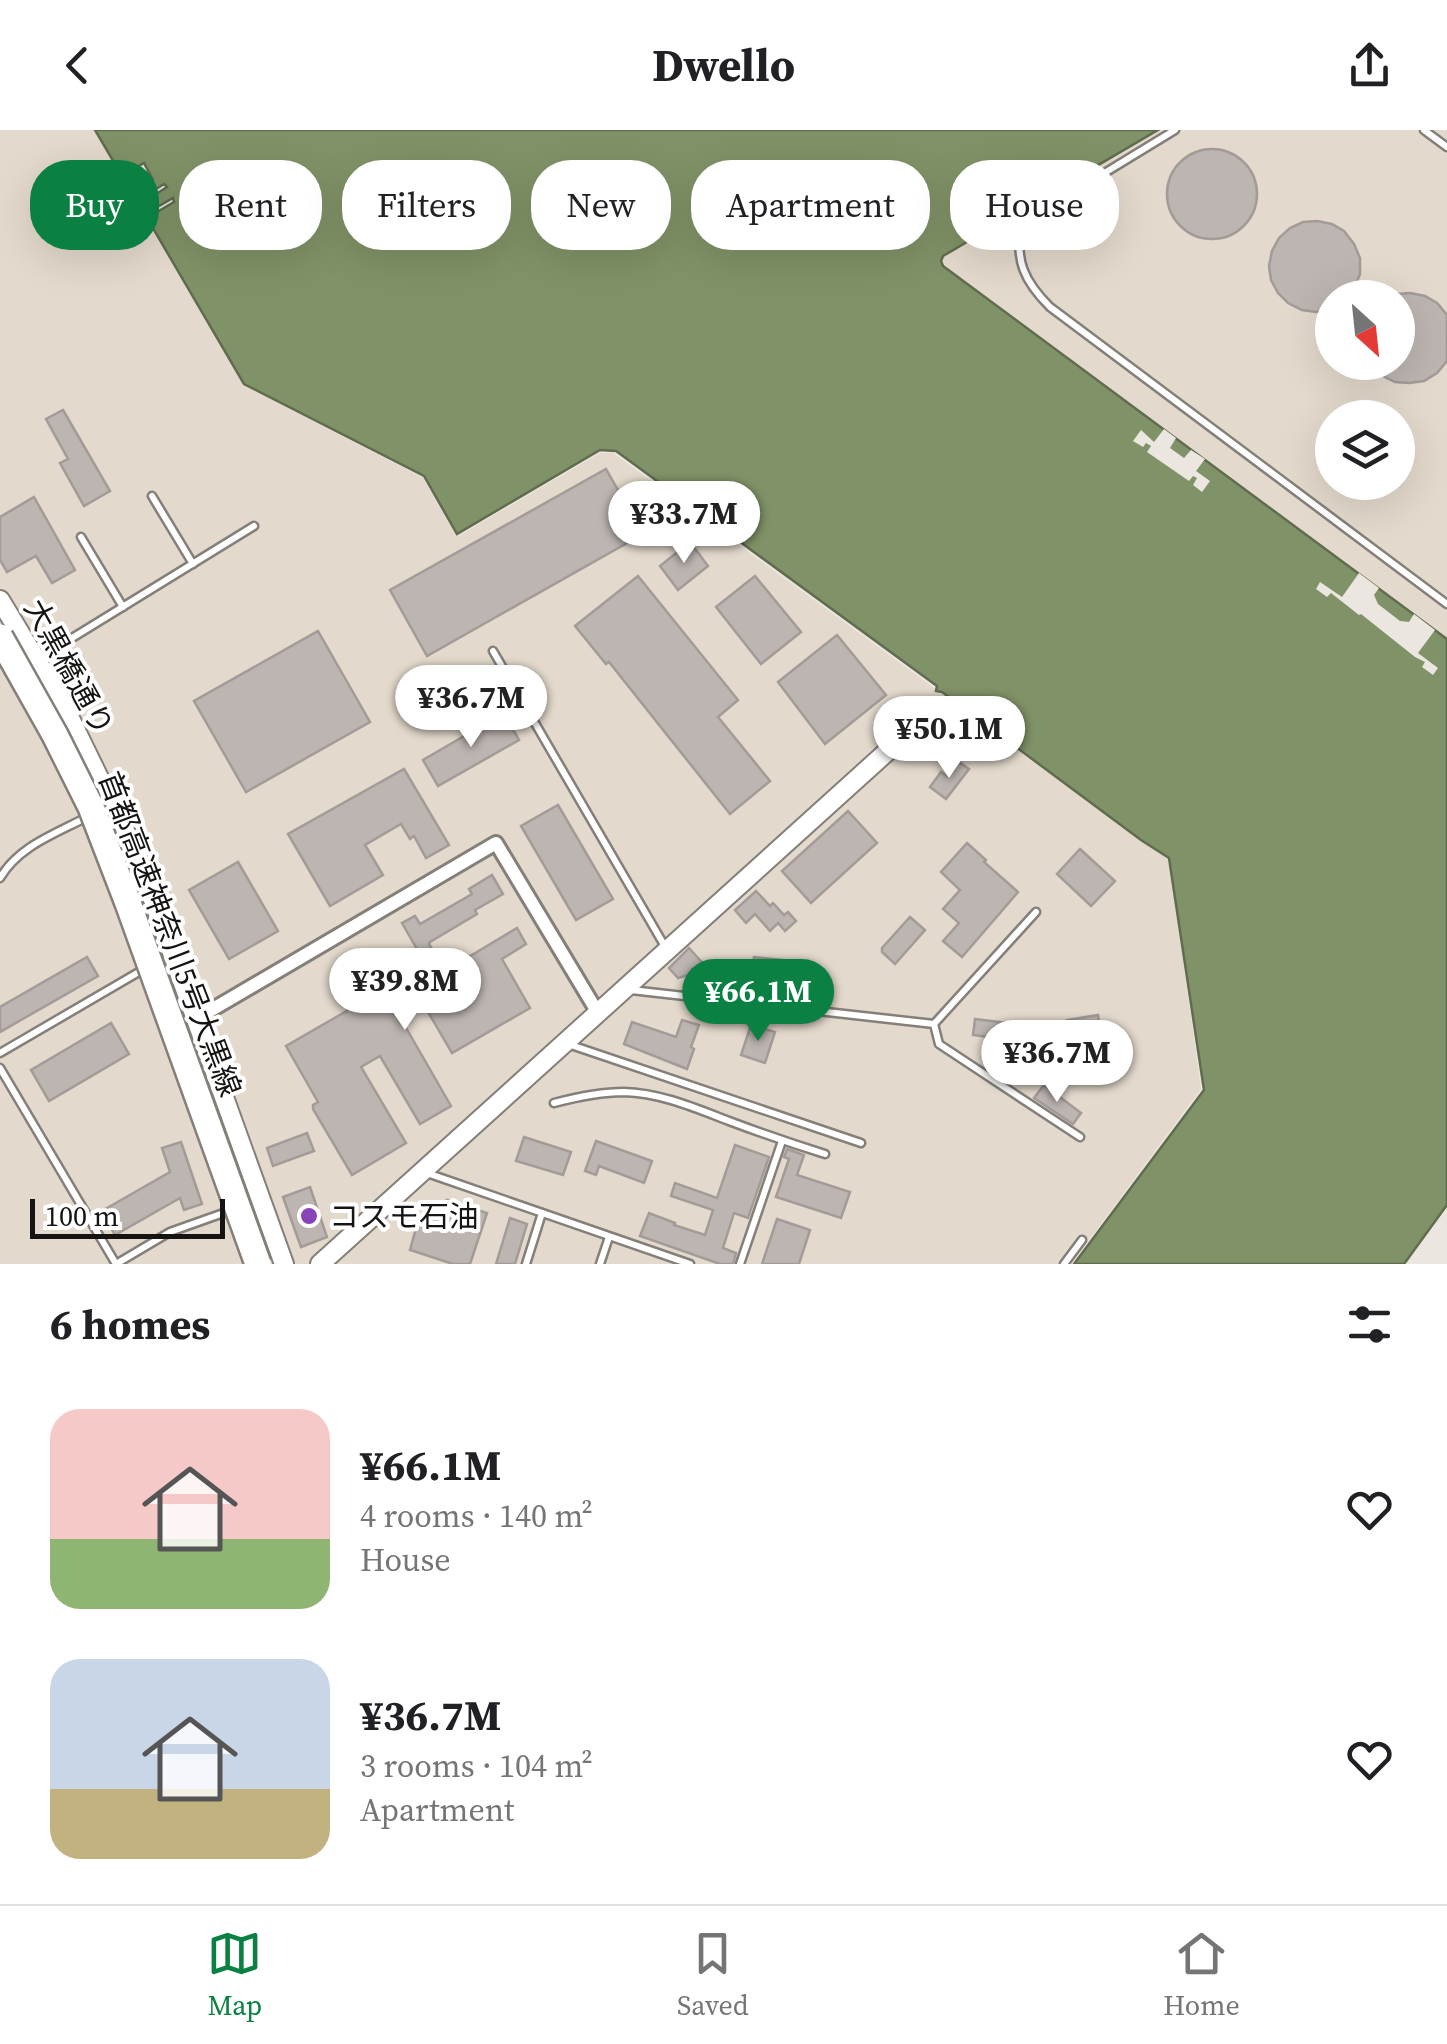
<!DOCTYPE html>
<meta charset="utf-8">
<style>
:root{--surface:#fff;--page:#f2f2f2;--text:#202124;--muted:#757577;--line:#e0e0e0;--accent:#0b8043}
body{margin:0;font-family:"Source Serif 4","Noto Sans JP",serif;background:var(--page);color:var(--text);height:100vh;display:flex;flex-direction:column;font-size:38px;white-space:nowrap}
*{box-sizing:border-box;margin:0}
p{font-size:32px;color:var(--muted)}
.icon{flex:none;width:55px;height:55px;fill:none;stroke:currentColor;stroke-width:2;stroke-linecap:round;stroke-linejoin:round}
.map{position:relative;height:1134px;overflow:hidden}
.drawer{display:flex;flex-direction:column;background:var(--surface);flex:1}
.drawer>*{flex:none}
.guide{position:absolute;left:30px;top:30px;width:1388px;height:90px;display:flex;gap:20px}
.needle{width:65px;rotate:153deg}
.fabs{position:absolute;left:1315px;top:150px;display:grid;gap:20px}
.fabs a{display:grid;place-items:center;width:100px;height:100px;border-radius:50%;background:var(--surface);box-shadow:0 10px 40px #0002;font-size:50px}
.scale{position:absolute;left:30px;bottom:25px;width:195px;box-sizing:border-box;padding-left:10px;border:5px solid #161412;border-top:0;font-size:28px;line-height:35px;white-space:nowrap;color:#161412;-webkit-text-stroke:8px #fff;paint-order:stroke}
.price{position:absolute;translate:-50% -85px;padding:0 22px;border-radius:35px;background:#fff;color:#222;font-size:32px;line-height:65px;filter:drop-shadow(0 2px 5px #0008)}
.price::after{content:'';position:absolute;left:50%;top:60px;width:30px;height:22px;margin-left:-15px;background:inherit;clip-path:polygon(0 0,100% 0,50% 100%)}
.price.selected{background:var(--accent);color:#fff}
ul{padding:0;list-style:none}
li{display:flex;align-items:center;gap:30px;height:250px;padding:0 50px}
li span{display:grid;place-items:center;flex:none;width:280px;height:200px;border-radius:30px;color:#555}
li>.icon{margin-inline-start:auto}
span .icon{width:120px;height:120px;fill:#fffc;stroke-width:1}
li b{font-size:42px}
h2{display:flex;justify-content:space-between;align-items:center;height:120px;padding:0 50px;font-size:42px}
.tag{padding:0 35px;border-radius:40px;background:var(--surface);box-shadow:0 10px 40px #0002;font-size:35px;line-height:90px}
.tag.selected{background:var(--accent);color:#fff}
header{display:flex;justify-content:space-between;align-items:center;height:130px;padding:0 50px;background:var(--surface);font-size:45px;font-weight:700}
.tabs{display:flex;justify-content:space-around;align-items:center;height:140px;border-top:2px solid var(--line);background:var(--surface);font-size:28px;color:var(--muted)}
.tabs a{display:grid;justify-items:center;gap:5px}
.tabs .selected{color:var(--accent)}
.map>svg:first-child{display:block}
.built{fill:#e3d9cc;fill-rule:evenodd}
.water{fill:#809267;stroke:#606c4e;stroke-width:2.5}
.pier{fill:#ebe6df}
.building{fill:#bdb5b1;stroke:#a39b97;stroke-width:2.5}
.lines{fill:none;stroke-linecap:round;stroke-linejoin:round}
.service-casing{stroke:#847f79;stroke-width:11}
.minor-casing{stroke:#847f79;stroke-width:18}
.tertiary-casing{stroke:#847f79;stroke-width:22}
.service{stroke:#fff;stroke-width:6}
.minor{stroke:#fff;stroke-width:12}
.tertiary{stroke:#fff;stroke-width:18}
.motorway-bridge-casing{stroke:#847f79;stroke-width:30;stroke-linecap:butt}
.motorway-bridge{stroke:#fff;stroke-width:25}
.poi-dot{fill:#8744b8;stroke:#fff;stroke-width:4}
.labels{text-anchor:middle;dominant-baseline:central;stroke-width:8;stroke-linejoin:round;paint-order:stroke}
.street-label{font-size:30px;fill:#161412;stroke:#fff}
.poi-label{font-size:30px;fill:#161412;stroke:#fff;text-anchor:start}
</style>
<header><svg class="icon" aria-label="back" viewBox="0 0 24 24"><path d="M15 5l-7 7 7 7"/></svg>Dwello<svg class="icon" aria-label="share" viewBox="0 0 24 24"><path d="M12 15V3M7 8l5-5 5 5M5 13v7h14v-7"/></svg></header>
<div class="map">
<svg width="1447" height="1134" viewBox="0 0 1447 1134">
<rect width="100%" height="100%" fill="#ebe6df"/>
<!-- built -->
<g class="built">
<path d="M0 0H94L243 255 423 348 457 407 600 323H613L1169 730 1201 959 1071 1134H0Z"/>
<path d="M1158 0H1447V509L943 136 941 131 943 126ZM1332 168H1398V232H1332ZM1332 288H1398V352H1332Z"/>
</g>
<!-- water -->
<path class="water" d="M95 0H1158L943 126 941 131 943 136 1447 509V1075L1404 1134H1074L1204 960 1169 728 1141 710 942 562 936 561 937 556 616 321 600 320 457 404 424 346 244 254 147 88 174 72 173 68 145 84 139 75 167 57 164 54 137 71 132 63 153 50 144 33 122 46Z"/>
<!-- pier -->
<g class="pier">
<path d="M1164 299 1176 308 1170 318 1184 328 1191 320 1205 329 1196 341 1210 351 1202 362 1193 355 1197 348 1193 346 1189 351 1147 322 1151 316 1146 313 1143 317 1133 311 1141 300 1154 312Z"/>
<path d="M1359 443 1379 458 1374 465 1378 474 1400 491 1409 492 1414 484 1435 500 1418 523 1438 538 1433 545 1422 537 1425 532 1415 527 1361 484 1359 485 1331 463 1327 467 1316 459 1320 452 1342 467Z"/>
</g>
<!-- building -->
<g class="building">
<circle cx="1212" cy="64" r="45"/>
<path d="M1317 91 1332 94 1344 101 1354 114 1360 128V144L1354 159 1347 168H1332V178L1316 182 1302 180 1288 173 1278 163 1271 150 1269 136 1272 121 1279 108 1290 98 1303 92Z"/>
<path d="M1410 163 1425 166 1437 173 1447 185V231L1437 243 1424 251 1409 253 1395 252 1381 245 1368 232H1398V164Z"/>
<path d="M63 280 110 361 84 376 60 333 68 329 46 289Z"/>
<path d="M606 339 643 404 427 526 390 460Z"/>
<path d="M34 367 75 440 52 453 36 426 7 442 0 430V387Z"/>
<path d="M690 412 708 436 678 460 660 436Z"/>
<path d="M638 446 738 570 718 587 770 651 730 684 609 532 606 534 575 496Z"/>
<path d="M755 446 801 502 761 534 716 477Z"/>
<path d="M318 501 370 592 246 662 194 571Z"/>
<path d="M837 505 886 565 825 614 778 552Z"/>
<path d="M504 583 519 610 438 656 423 630Z"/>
<path d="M959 632 969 639 946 669 930 657 941 642 948 647Z"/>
<path d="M404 639 449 715 426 728 414 706 410 709 401 694 365 715 383 745 330 776 288 704Z"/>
<path d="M558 675 613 769 576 790 521 696Z"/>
<path d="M848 681 877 713 811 773 782 741Z"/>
<path d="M967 713 986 730 984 732 1018 762 962 827 943 811 959 793 943 779 960 760 941 742Z"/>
<path d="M1080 719 1115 751 1091 776 1057 744Z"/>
<path d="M238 732 278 801 229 829 189 760Z"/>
<path d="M492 745 503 764 475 780 477 784 430 812 429 814 445 841 517 798 526 814 502 829 530 878 452 923 424 875 401 889 451 976 420 994 380 926 361 937 406 1013 352 1045 313 979V975L318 972 286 916 364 871 343 836 363 823 385 859 426 835 402 793 415 786 420 794 472 764 469 759Z"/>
<path d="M756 761 770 776 773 773 784 785 788 782 796 791 785 801 778 793 770 801 755 784 746 793 735 780Z"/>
<path d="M910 787 925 800 895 834 882 822V818Z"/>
<path d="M689 818 708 839 678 848 669 838Z"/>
<path d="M87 827 98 846 0 902V877Z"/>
<path d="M754 827 792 831 791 850 752 847Z"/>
<path d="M1098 885 1102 919 1072 924 1067 890Z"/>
<path d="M975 889 1039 897 1037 914 973 905Z"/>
<path d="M682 890 699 895 691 917 694 919 687 939 624 914 632 892 676 907Z"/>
<path d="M111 893 129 924 49 971 31 940Z"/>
<path d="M751 895 775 902 765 933 741 925Z"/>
<path d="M1044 955 1081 983 1073 994 1034 968Z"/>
<path d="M307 1003 314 1021 273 1036 267 1018Z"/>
<path d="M524 1007 571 1022 563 1045 516 1031Z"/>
<path d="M596 1011 652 1031 644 1053 599 1036 596 1045 585 1041Z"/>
<path d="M181 1012 202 1074 184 1080 180 1068 115 1105 102 1081 170 1042 162 1018Z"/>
<path d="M735 1015 769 1027 748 1088 734 1083 723 1118 736 1123 733 1134H720L640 1106 649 1083 675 1093 674 1095 705 1105 713 1080 671 1066 675 1053 717 1068Z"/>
<path d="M787 1019 804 1025 797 1045 850 1062 841 1088 776 1067 789 1029 784 1027Z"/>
<path d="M310 1057 327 1107 301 1117 283 1067Z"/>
<path d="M447 1070 487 1083 470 1134H453L410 1120 416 1098Z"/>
<path d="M510 1088 527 1094 515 1134H496Z"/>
<path d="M777 1089 810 1100 799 1134H762Z"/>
</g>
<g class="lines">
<defs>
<g id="service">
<path d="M1175 0 1021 94C1015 131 1024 151 1050 177L1447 474"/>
<path d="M1424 0 1447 17"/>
<path d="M152 366 193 434"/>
<path d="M81 407 123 477"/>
<path d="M493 521 667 820"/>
<path d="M38 529 254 396"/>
<path d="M0 748C19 716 55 704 87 687"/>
<path d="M631 860 934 894 939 914 1080 1007"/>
<path d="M934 894 1036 782"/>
<path d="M568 914 861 1013"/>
<path d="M0 923 144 839"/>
<path d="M0 938 116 1134"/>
<path d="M554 973C577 967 600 962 624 962 661 963 695 978 729 991 761 1003 793 1014 825 1024"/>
<path d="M424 1042 690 1134"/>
<path d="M116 1134 170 1102 232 1080"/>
<path d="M526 1134 542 1083"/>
<path d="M600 1134 609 1107"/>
<path d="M740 1134 782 1011"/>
<path d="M1064 1134 1082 1110"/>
</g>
<path id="minor" d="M196 889 496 713 598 883"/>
<g id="tertiary">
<path d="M0 470 63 574 138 728 284 1134"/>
<path d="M320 1134 932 581"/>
</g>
</defs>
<!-- service casing -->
<use href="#service" class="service-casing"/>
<!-- minor casing -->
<use href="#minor" class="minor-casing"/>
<!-- tertiary casing -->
<use href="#tertiary" class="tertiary-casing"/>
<!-- service -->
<use href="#service" class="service"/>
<!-- minor -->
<use href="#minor" class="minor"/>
<!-- tertiary -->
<use href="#tertiary" class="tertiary"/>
<defs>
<path id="motorway-bridge" d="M0 507 55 605 91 677 128 773 258 1134"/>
</defs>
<!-- motorway-bridge casing -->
<use href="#motorway-bridge" class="motorway-bridge-casing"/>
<!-- motorway-bridge -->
<use href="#motorway-bridge" class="motorway-bridge"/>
</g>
<!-- markers -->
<circle class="poi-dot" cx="309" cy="1086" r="10"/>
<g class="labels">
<!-- street labels -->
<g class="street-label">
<text transform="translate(69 537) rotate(61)">大黒橋通り</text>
<text transform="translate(170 804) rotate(69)">首都高速神奈川5号大黒線</text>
</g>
<!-- poi labels -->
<g class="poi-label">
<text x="329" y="1086">コスモ石油</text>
</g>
</g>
</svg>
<div class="fabs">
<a><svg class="needle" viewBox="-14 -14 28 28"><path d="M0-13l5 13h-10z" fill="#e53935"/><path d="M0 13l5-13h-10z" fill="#757577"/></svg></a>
<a><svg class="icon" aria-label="layers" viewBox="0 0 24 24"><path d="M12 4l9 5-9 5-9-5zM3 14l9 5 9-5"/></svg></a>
</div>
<div class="scale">100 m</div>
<b class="price" style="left:684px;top:436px">¥33.7M</b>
<b class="price" style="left:471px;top:620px">¥36.7M</b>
<b class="price" style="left:949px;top:651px">¥50.1M</b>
<b class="price" style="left:405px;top:903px">¥39.8M</b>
<b class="price selected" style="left:758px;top:914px">¥66.1M</b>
<b class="price" style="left:1057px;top:975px">¥36.7M</b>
<div class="guide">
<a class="tag selected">Buy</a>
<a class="tag">Rent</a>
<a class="tag">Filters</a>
<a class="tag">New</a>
<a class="tag">Apartment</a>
<a class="tag">House</a>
</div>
</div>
<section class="drawer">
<h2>6 homes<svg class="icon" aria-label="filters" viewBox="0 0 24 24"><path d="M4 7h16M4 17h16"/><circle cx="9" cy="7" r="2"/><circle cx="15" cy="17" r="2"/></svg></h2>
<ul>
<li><span style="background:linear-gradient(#f6c9c9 65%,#8fb573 0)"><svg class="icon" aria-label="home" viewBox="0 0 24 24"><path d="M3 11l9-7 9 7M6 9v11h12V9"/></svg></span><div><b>¥66.1M</b><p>4 rooms · 140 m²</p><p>House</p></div><svg class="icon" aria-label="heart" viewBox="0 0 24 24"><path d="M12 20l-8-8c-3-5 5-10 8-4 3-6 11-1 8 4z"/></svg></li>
<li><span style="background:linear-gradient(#c9d6e8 65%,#c2b280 0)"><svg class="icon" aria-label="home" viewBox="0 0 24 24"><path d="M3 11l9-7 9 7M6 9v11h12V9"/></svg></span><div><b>¥36.7M</b><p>3 rooms · 104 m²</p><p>Apartment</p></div><svg class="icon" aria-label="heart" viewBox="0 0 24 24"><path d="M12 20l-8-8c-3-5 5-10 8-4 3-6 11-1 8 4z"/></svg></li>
</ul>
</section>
<nav class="tabs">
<a class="selected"><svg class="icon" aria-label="map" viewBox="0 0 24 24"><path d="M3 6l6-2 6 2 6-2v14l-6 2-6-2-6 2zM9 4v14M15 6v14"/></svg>Map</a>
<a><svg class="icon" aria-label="saved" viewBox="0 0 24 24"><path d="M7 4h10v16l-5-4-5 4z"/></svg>Saved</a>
<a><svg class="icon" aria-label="home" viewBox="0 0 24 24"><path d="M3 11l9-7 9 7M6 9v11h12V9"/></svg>Home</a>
</nav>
